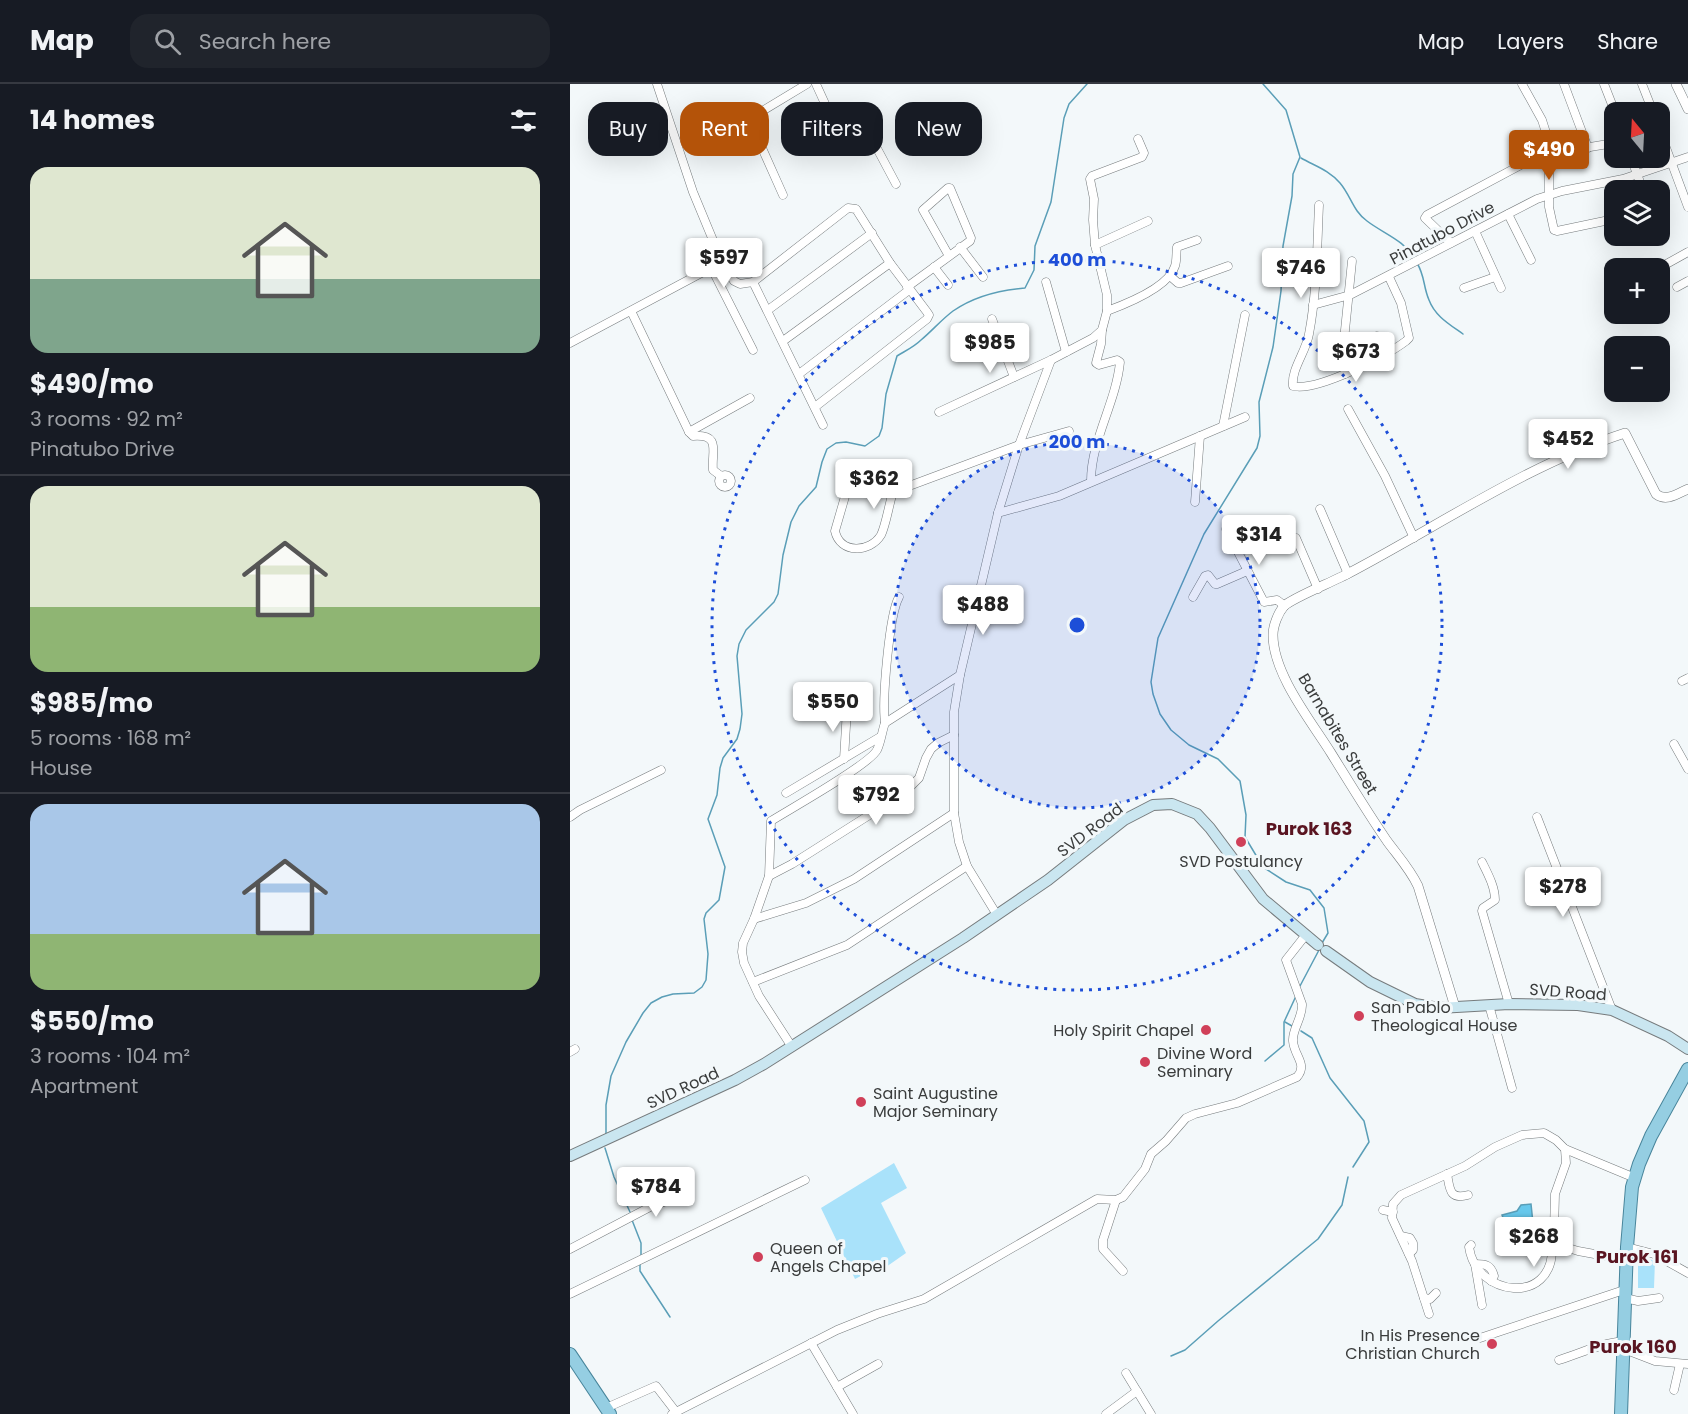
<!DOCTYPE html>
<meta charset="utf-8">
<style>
:root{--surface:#171b24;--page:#20242c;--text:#f1f3f6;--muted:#9ea1a6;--line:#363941;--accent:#b45309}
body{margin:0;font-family:Poppins,sans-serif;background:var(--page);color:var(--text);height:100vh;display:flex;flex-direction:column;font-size:22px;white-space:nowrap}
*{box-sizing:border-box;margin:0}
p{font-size:20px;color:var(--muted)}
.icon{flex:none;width:33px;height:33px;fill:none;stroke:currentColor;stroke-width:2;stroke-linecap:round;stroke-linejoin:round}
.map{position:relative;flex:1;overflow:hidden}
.side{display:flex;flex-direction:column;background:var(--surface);width:570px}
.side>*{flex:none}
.hud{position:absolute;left:18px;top:18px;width:570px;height:54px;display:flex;gap:12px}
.needle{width:39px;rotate:342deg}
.buttons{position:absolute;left:1034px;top:18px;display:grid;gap:12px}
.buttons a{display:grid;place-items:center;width:66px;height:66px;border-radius:12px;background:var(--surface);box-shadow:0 6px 24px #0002;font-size:30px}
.price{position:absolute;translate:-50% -51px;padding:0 14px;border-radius:6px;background:#fff;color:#222;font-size:20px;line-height:39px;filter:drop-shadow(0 2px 3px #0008)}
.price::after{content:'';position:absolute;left:50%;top:36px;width:18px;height:14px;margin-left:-9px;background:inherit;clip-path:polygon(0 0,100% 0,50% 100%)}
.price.current{background:var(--accent);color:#fff}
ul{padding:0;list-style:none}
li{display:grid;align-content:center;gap:12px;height:318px;padding:0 30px}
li+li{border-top:2px solid var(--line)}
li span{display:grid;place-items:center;height:186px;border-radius:18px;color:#555}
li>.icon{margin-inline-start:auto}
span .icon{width:108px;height:108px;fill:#fffc;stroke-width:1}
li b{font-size:26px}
h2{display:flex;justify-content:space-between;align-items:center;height:72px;padding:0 30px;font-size:26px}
.chip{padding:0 21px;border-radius:18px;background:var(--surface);box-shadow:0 6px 24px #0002;font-size:21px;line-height:54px}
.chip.current{background:var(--accent);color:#fff}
header{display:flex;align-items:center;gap:36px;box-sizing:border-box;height:84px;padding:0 30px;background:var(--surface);border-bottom:2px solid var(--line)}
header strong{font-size:28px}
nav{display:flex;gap:33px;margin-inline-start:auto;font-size:21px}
.search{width:420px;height:54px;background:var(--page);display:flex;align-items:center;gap:15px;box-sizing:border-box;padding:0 21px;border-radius:18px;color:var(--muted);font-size:22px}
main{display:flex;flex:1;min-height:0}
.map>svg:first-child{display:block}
.green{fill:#a9e2fa}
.water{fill:#67c8ec;stroke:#5a9eb7;stroke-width:1.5}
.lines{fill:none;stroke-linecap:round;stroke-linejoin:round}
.stream{stroke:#5a9eb7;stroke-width:1.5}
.minor-casing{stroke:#767b7d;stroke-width:9}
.tertiary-casing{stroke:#767b7d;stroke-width:10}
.secondary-casing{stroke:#767b7d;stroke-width:12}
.primary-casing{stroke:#48859b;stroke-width:14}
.minor{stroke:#fff;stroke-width:8}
.tertiary{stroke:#fff;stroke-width:9}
.secondary{stroke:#cae6f0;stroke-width:10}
.primary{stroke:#95cee2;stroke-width:12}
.ring{fill:none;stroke:#1d4ed8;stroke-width:3;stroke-dasharray:3 6}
.poi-dot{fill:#d04059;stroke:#f3f8fa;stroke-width:2}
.labels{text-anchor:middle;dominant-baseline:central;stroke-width:6;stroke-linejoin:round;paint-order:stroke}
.street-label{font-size:16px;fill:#3a3c3c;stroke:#f3f8fa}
.poi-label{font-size:16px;fill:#3a3c3c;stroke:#f3f8fa;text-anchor:start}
.neighbourhood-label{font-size:18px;font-weight:bold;fill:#5a1521;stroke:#f3f8fa}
.centre{fill:#1d4ed8;stroke:#f3f8fa;stroke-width:3}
.ring-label{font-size:18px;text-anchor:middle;font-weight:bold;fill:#1d4ed8;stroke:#f3f8fa;stroke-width:6;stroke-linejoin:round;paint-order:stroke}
</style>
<header>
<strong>Map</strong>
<div class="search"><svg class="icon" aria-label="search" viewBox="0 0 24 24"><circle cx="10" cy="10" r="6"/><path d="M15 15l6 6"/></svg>Search here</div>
<nav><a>Map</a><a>Layers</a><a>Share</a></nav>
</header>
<main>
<section class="side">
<h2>14 homes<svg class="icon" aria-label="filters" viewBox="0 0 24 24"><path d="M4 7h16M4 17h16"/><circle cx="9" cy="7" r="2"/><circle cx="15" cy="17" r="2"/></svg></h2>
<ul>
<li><span style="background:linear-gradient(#dfe7d0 60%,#7fa58c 0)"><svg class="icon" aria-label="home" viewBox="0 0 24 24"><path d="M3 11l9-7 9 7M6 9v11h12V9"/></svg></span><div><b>$490/mo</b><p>3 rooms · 92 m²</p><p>Pinatubo Drive</p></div></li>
<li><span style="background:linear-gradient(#dfe7d0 65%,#8fb573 0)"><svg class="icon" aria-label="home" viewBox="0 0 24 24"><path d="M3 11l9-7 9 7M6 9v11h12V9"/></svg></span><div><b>$985/mo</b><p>5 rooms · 168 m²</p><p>House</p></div></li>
<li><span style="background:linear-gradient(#a9c7e8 70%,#8fb573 0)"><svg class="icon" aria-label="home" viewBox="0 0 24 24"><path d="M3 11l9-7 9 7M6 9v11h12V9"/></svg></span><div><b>$550/mo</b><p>3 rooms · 104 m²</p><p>Apartment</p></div></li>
</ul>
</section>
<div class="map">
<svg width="1118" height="1330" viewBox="0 0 1118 1330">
<rect width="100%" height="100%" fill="#f3f8fa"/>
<!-- green -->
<g class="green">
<path d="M324 1079 337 1104 311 1119 336 1169 316 1183 314 1180 285 1195 251 1124Z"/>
<path d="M1068 1175 1085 1176 1084 1204H1068Z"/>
</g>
<!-- water -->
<path class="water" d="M961 1120 963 1139 952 1140 950 1152 938 1148 932 1131 947 1127 951 1121Z"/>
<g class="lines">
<!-- stream -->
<g class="stream">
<path d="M693 0 716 26 730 73 723 90 722 112 713 162 711 207 703 263 689 318 690 352 687 364 634 450 588 554 581 598 583 610 590 630 601 646 619 661 648 675 670 697 676 731 675 753 693 783 716 798 740 806 754 824 758 849 752 859"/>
<path d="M731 74C745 82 759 86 770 99 781 112 783 127 797 137 814 150 834 156 845 175"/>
<path d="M847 179C855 192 853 202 859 216 865 232 879 240 893 250"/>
<path d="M730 902 749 866"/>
<path d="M715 938 722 942"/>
<path d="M731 947 742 954 760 994 794 1037 799 1058 783 1083"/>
<path d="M695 977 714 961V938L726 912"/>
<path d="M36 1050V1021L41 992 56 958 73 929 81 919 92 913 103 910 124 909 132 903 136 896 138 870 134 835 136 829 149 816 155 783 138 735 147 711 150 684 153 674 167 655 170 645 172 630 167 572 169 560 176 546 204 518 208 510 213 471 221 438 229 422 246 403 252 378 257 365 266 359 276 358 295 362 309 352 312 344 316 310 327 272C335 267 344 263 351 256 362 247 371 236 383 227 403 213 430 206 455 204L464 186 465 162 481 118 494 34 499 20 517 0"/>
<path d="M35 1064 44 1093 60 1128"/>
<path d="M62 1136 71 1159V1172"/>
<path d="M70 1179V1187L100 1233"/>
<path d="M601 1272 615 1266 648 1237 748 1155 772 1121 778 1093"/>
</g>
<defs>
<g id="minor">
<path d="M87 0 123 108 152 178 164 197 170 200 183 198 278 124 286 125 320 179 357 228 359 231 357 235 245 323"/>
<path d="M246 0 273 59 292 54 302 55 326 100"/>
<path d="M952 0 972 36 979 58V123L984 146 987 147 1044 135"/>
<path d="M994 0 1018 64"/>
<path d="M1034 0 1045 28"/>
<path d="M1072 0 1083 28"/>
<path d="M1089 45 1118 123"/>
<path d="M1061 74 1073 106"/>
<path d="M213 111 179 35 237 0"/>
<path d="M749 121C747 164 747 208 739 250 736 268 721 285 723 302 747 308 816 272 836 257L839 254 831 219 819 193"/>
<path d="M938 130 961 176"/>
<path d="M905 147 931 204"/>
<path d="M881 159 855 134 857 131 964 74 972 71 1044 59"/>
<path d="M525 161 578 137"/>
<path d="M390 163 413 193"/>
<path d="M141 183 183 266"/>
<path d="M364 183 378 201"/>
<path d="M1091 183 1118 168"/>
<path d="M600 192 608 199H611L658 182"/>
<path d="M183 198 253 341"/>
<path d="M476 198 496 268"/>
<path d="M337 203 400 157 401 154 380 104H378L353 126 379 172"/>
<path d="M1107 203 1118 197"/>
<path d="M894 204 925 193"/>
<path d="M743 221 780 211 967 115 992 107 1053 95 1118 73"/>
<path d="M198 226 302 149"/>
<path d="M61 227 119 348 180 314"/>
<path d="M537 227C556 220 599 203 605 182 607 176 606 169 607 163L627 156"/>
<path d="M422 235 444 293"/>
<path d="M807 252 817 270"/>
<path d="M213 257 320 179"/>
<path d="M0 259 152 178"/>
<path d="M229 290 339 206"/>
<path d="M775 290 773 266 782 177"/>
<path d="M778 325 815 392 844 454"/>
<path d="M369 328 481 276 523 254 532 246 537 227V211L525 161 523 136 524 115 520 95 522 92 572 73 574 69 568 55"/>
<path d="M653 342 675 231"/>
<path d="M119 348 123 352C152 350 141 368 143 386L151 392"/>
<path d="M283 385 265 447C270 470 300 469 311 451 316 441 319 420 323 408L449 361 499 347"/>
<circle cx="155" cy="397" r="6"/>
<path d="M521 397C521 356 546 319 550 278L547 276 529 281 526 279 531 260 532 246"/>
<path d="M625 418 630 352"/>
<path d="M750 425 778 490"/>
<path d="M428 429 489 412 675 333"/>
<path d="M656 445 694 518 707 516 715 522"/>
<path d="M726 454 748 505"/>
<path d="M623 513 635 492 638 491 645 500H647L677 487"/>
<path d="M1112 597 1118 594"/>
<path d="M315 639C312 617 319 531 329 513"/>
<path d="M1104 660 1118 685"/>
<path d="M274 675 277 625"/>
<path d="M216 709 310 653"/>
<path d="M0 733 10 726 91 686"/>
<path d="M967 733 1042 926"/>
<path d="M912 778C918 790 925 803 925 816L913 824 912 827 939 920"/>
<path d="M199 792 222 780 334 709 349 694 356 674 361 665 368 659 384 651"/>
<path d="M427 831 397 782 389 758 384 729V628L390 591 428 429 449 361 481 276"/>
<path d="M184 835 236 819 284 795 384 729"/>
<path d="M183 898 277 861 397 782"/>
<path d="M919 921 942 1004"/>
<path d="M222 963 189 912 174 879 172 868 173 859 184 835 199 792 201 737C220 725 299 681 307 666 311 658 312 647 315 639L390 591"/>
<path d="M0 968 5 965"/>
<path d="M877 1090C880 1105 879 1116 898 1111"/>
<path d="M546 1116 533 1156V1165L553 1187"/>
<path d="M813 1126 823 1128"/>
<circle cx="983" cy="1155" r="8"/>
<path d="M984 1147 985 1110 996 1079 995 1065"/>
<path d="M831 1152 840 1154 843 1159V1166L839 1170"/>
<path d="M901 1161 899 1163C906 1213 983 1222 982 1164"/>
<path d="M989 1161 1008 1167 1057 1176"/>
<path d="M1057 1163 1084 1170 1118 1189"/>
<path d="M0 1165 80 1123 99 1116"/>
<path d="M0 1210 235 1096"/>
<path d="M854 1214 860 1215 866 1209"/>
<path d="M1055 1214 1068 1217 1089 1214"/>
<path d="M912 1221 905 1180C916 1180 921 1181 924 1192L921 1197"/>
<path d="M859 1230 842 1177 822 1134 823 1120 831 1111 895 1082 925 1063 952 1051 974 1049 986 1056 995 1065 1065 1094"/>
<path d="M910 1254 1054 1206 1056 1204"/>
<path d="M241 1259 283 1330"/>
<path d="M1054 1265 1085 1277 1118 1280"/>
<path d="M989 1276C1011 1269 1032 1259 1054 1257"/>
<path d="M556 1289 581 1330"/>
<path d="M267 1303 308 1280"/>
<path d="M1104 1306 1110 1280"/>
<path d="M36 1324 86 1302 106 1328"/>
<path d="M102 1330 267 1246 307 1230 354 1215 527 1115 546 1116 553 1113 575 1085 581 1070 596 1057 616 1034 625 1030 667 1019 727 993C738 980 724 972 723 957 722 945 733 933 732 920L716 876 735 852"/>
<path d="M536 1330 567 1307"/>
</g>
<g id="tertiary">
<path d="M1106 0 1118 25"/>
<path d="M885 923 848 802C840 785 828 772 817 757 797 728 779 698 761 669 741 637 703 590 703 551 703 542 708 529 714 522 724 513 765 497 779 489 870 441 957 381 1055 349L1086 410C1096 418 1107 410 1118 405"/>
</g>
<g id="secondary">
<path d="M756 867 800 898 845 920 869 924 939 920 1008 921 1042 926 1098 952 1118 965"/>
<path d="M0 1072 165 996 194 980 393 854 478 796 554 736 583 721 602 720 627 730 640 744 693 815 748 861"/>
</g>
<g id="primary">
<path d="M0 1270 40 1330"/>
<path d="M1051 1330 1057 1163 1062 1103 1069 1080 1081 1052 1118 985"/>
</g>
</defs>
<!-- minor casing -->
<use href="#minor" class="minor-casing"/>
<!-- tertiary casing -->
<use href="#tertiary" class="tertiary-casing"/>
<!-- secondary casing -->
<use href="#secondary" class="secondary-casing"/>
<!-- primary casing -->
<use href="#primary" class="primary-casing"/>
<!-- minor -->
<use href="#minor" class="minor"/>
<!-- tertiary -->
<use href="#tertiary" class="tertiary"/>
<!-- secondary -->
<use href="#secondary" class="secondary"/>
<!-- primary -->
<use href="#primary" class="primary"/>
</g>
<!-- distance rings -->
<circle cx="507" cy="541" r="183" fill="#1d4ed8" fill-opacity=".12"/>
<g class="ring">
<circle cx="507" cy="541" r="183"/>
<circle cx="507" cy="541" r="365"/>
</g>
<!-- markers -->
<g class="poi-dot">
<circle cx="671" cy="758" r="6"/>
<circle cx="789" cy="932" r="6"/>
<circle cx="636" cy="946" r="6"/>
<circle cx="575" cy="978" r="6"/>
<circle cx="291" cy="1018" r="6"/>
<circle cx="188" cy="1173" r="6"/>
<circle cx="922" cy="1260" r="6"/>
</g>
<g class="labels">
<!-- street labels -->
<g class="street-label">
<text transform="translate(872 149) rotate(-28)">Pinatubo Drive</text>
<text transform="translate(768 650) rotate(59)">Barnabites Street</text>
<text transform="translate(520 746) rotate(-37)">SVD Road</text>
<text transform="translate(998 908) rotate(4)">SVD Road</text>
<text transform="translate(113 1004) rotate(-25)">SVD Road</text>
</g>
<!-- poi labels -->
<g class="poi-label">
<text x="671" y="777" text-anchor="middle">SVD Postulancy</text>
<text x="801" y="923">San Pablo<tspan x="801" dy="18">Theological House</tspan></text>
<text x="624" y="946" text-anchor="end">Holy Spirit Chapel</text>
<text x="587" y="969">Divine Word<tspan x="587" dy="18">Seminary</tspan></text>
<text x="303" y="1009">Saint Augustine<tspan x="303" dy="18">Major Seminary</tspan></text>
<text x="200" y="1164">Queen of<tspan x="200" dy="18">Angels Chapel</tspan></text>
<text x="910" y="1251" text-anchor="end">In His Presence<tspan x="910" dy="18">Christian Church</tspan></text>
</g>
<!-- neighbourhood labels -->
<g class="neighbourhood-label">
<text x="739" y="744">Purok 163</text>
<text x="1067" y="1172">Purok 161</text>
<text x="1063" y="1262">Purok 160</text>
</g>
</g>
<circle cx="507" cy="541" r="9" class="centre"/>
<g class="ring-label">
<text x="507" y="182">400 m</text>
<text x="507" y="364">200 m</text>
</g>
</svg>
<div class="buttons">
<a><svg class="needle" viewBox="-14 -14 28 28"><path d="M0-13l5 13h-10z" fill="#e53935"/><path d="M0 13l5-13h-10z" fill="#9ea1a6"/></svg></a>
<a><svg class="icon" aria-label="layers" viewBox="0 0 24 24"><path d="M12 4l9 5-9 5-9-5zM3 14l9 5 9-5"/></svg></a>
<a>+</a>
<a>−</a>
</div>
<b class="price current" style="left:979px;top:97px">$490</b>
<b class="price" style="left:154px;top:205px">$597</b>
<b class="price" style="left:731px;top:215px">$746</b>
<b class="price" style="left:420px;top:290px">$985</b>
<b class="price" style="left:786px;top:299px">$673</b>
<b class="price" style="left:998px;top:386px">$452</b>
<b class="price" style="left:304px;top:426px">$362</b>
<b class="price" style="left:689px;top:482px">$314</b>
<b class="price" style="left:413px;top:552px">$488</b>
<b class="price" style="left:263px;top:649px">$550</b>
<b class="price" style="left:306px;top:742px">$792</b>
<b class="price" style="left:993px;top:834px">$278</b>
<b class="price" style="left:86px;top:1134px">$784</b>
<b class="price" style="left:964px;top:1184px">$268</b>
<div class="hud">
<a class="chip">Buy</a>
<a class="chip current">Rent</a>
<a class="chip">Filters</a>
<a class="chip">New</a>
</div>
</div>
</main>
